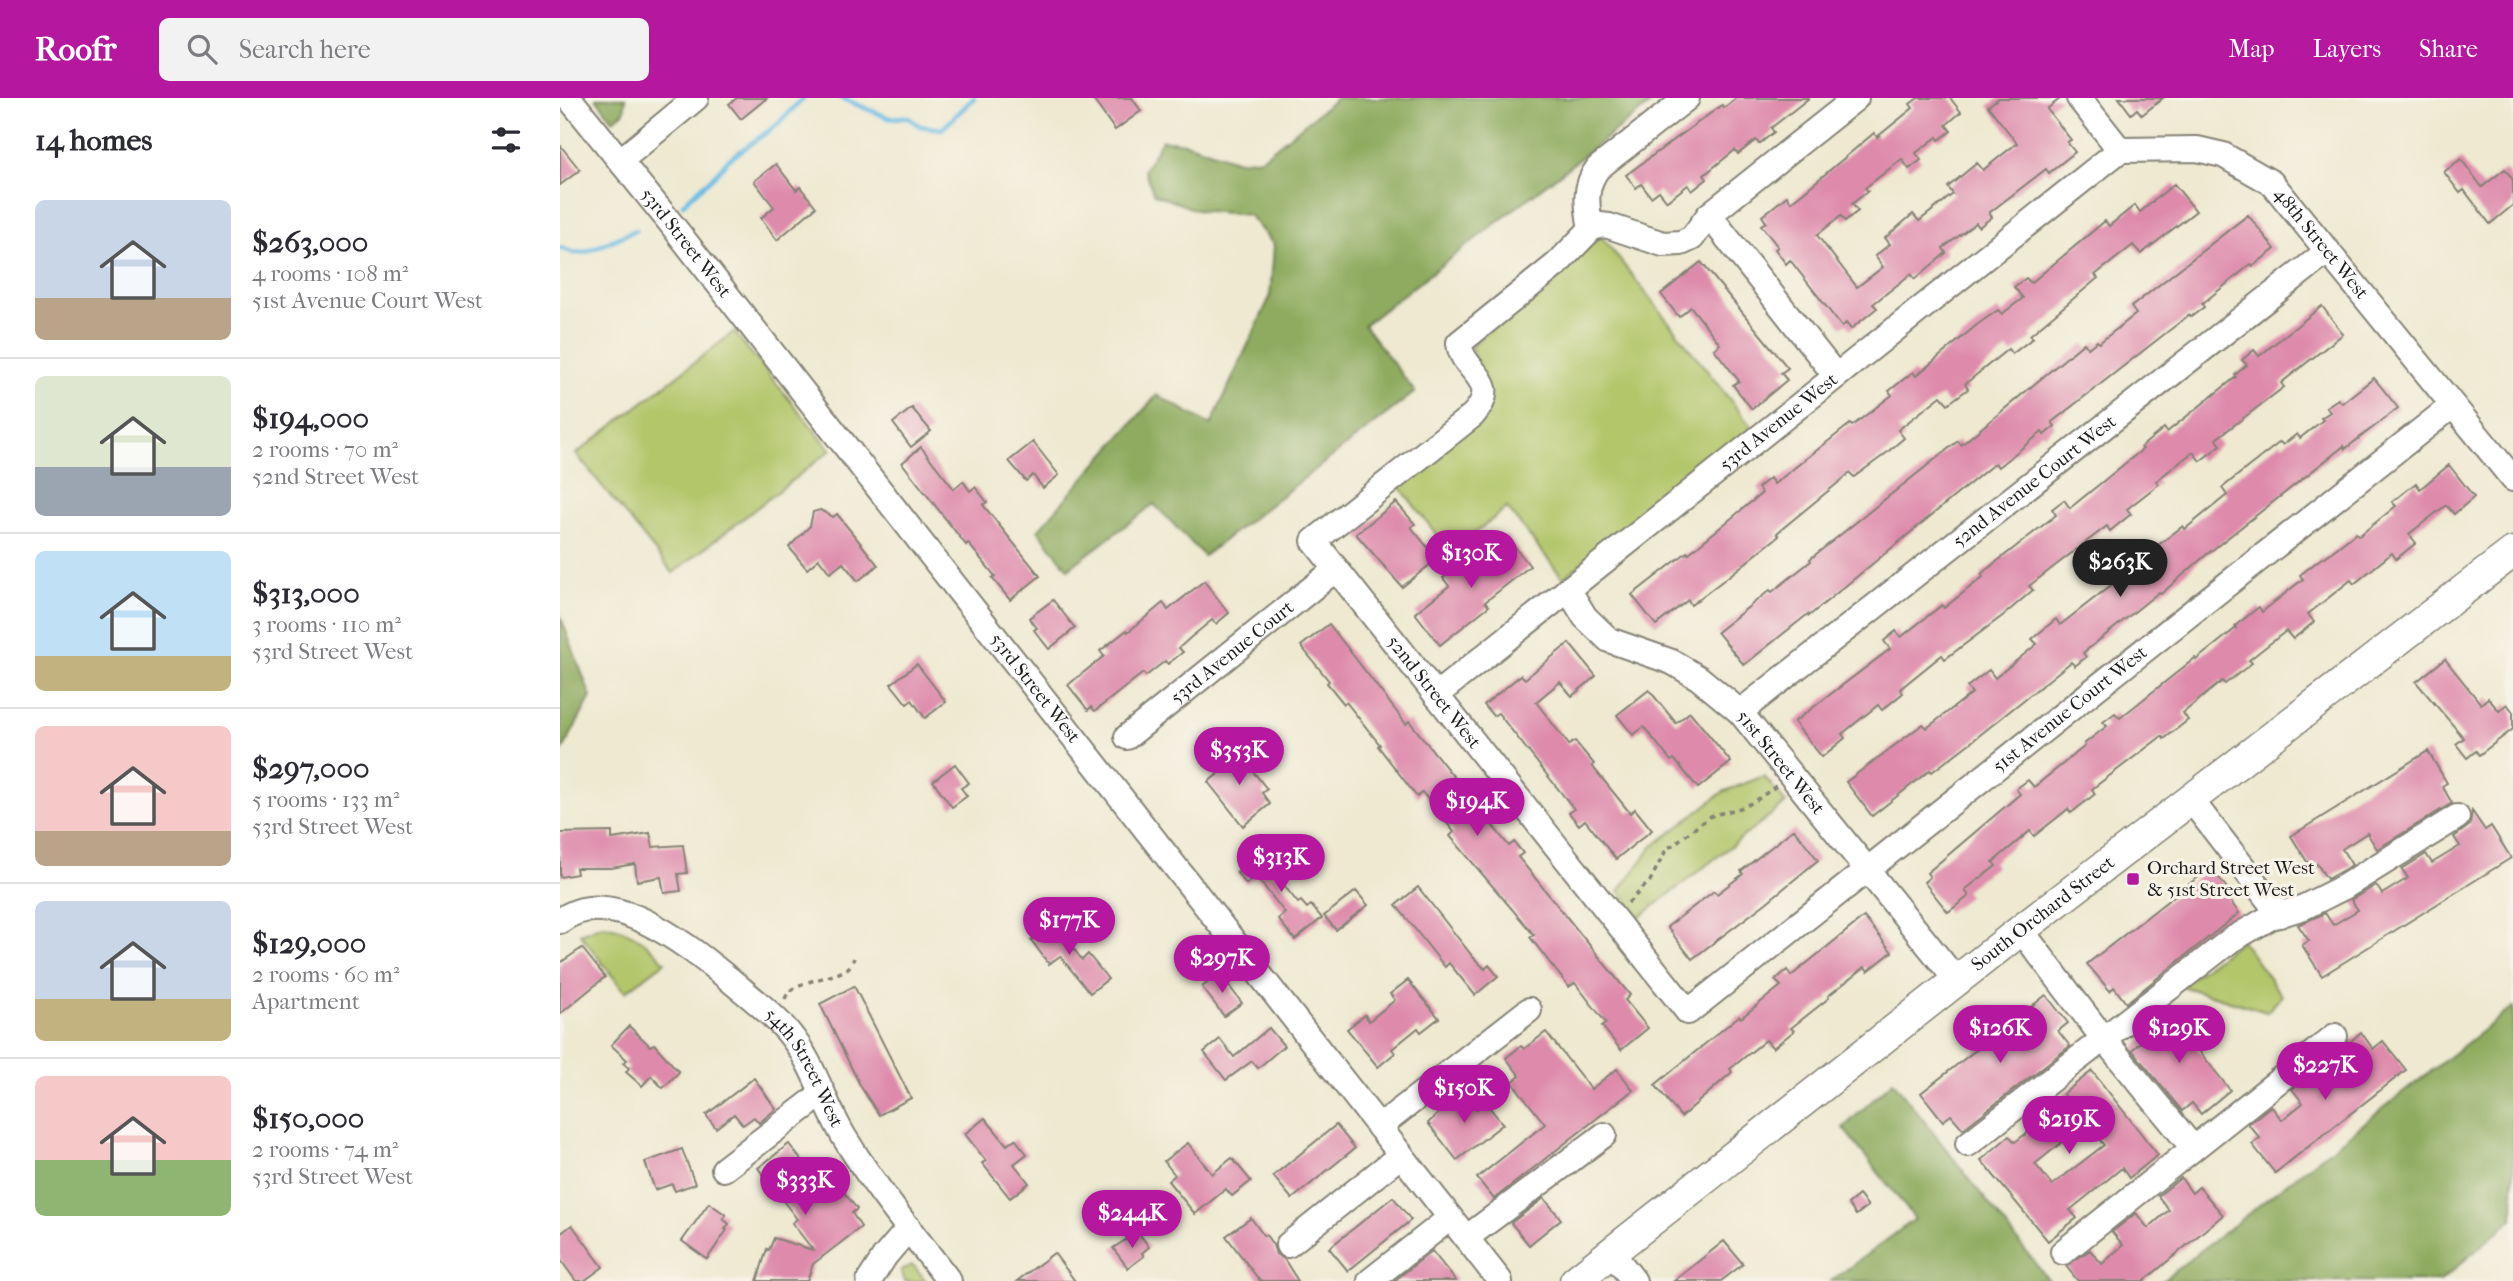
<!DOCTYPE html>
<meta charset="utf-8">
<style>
:root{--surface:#fff;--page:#f2f2f3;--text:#2b2b33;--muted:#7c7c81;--line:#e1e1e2;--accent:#b5179e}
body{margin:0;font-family:"IM FELL French Canon",serif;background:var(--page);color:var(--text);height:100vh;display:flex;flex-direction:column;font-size:26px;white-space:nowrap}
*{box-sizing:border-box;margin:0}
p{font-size:23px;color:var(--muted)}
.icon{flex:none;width:38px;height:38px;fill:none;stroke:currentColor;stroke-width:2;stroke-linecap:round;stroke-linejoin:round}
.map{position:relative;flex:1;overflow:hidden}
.sheet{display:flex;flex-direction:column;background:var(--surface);width:560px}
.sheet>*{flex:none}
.price{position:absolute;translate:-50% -60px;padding:0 16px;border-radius:24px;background:var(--accent);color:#fff;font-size:23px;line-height:46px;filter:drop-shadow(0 2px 4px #0008)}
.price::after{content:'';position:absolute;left:50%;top:42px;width:21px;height:16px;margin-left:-10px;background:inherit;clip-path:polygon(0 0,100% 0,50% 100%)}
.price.active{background:#222;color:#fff}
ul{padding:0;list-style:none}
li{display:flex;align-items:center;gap:21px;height:175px;padding:0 35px}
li+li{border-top:2px solid var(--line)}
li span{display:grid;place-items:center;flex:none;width:196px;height:140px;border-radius:10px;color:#555}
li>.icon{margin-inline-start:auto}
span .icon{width:84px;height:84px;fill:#fffc;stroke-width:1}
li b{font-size:30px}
h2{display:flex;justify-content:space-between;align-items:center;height:84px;padding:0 35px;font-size:30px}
header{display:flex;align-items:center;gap:42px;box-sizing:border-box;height:98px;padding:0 35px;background:var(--accent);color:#fff}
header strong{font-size:33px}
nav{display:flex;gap:38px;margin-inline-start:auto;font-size:24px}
.search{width:490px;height:63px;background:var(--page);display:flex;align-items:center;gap:18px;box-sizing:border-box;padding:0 24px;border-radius:10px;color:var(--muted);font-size:26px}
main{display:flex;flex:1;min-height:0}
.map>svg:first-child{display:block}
.green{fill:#b3c66a;stroke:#687143;stroke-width:2}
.forest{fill:#8eab5e;stroke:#55643d;stroke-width:2}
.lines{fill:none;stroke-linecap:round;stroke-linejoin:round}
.stream{stroke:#68bbe4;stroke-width:5}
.building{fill:#de8aab;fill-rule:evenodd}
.minor-casing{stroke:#858276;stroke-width:28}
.major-casing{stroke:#858276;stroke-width:33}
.path{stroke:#858276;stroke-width:3.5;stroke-dasharray:5 5;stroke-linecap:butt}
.minor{stroke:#fff;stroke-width:24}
.major{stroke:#fff;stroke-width:30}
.poi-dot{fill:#b5179e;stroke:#f7f3e8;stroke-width:2.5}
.labels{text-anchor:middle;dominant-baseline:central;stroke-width:6;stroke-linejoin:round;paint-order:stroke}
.street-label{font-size:19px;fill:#1c1c1c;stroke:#f7f3e8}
.poi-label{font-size:19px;fill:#1c1c1c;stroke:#f7f3e8;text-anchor:start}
</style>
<header>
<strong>Roofr</strong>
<div class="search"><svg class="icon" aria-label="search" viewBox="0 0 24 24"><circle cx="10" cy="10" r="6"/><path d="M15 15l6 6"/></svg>Search here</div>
<nav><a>Map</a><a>Layers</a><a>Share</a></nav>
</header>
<main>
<section class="sheet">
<h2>14 homes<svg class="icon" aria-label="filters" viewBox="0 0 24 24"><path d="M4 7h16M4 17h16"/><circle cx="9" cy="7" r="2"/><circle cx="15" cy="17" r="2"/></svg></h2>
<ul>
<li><span style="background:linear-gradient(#c9d6e8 70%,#b9a48a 0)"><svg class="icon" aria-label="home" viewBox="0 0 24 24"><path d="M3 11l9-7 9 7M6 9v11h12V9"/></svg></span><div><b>$263,000</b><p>4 rooms · 108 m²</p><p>51st Avenue Court West</p></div></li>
<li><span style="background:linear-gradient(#dfe7d0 65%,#9aa5b1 0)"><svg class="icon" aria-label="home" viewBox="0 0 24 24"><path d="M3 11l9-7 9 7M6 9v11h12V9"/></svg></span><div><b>$194,000</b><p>2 rooms · 70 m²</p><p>52nd Street West</p></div></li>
<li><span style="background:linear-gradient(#bfe0f5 75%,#c2b280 0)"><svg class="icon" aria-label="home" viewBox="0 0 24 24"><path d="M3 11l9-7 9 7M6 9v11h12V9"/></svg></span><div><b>$313,000</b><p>3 rooms · 110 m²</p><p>53rd Street West</p></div></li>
<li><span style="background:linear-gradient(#f6c9c9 75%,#b9a48a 0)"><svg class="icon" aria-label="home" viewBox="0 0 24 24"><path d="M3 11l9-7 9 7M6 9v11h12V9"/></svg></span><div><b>$297,000</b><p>5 rooms · 133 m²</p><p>53rd Street West</p></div></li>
<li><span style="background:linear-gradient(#c9d6e8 70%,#c2b280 0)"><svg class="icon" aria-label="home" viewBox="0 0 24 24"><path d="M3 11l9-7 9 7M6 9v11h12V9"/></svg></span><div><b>$129,000</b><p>2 rooms · 60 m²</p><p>Apartment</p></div></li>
<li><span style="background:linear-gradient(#f6c9c9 60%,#8fb573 0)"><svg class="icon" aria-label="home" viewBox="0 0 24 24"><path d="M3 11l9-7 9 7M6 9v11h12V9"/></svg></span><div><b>$150,000</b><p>2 rooms · 74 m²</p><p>53rd Street West</p></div></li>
</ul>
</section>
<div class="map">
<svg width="1953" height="1183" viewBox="0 0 1953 1183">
<rect width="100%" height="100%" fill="#f7f3e8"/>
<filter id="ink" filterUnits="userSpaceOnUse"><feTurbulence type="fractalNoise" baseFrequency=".0143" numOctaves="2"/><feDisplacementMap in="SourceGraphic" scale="14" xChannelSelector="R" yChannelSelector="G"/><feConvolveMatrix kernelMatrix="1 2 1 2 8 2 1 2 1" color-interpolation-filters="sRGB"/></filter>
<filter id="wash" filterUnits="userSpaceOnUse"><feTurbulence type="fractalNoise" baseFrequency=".00686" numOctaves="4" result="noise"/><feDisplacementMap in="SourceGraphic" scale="28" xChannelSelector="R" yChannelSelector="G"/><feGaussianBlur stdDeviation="1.57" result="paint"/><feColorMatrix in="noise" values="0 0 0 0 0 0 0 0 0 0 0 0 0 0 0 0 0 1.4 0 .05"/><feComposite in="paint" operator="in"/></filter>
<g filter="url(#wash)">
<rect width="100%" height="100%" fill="#eee9d0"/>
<!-- green -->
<g class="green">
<path d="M1041 138 1193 331 1003 480 947 410 890 454 836 384 925 315 911 248Z"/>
<path d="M174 234 271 352 113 475 16 356Z"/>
<path d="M1204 678 1226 705 1080 819 1059 793 1092 749 1163 694Z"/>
<path d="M42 827C67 829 89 846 105 864L65 894 20 836Z"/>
<path d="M1681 842 1722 898 1707 914 1621 888Z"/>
<path d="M352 1167 354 1168 366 1183H345L341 1172Z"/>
</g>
<!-- forest -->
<g class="forest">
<path d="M36 0H66L64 14 53 22Z"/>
<path d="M777 0H1098L804 227 855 294 644 458 594 406 508 471 478 432 597 297 651 327 710 199 714 147 689 117 636 112 594 96 584 72 602 42 626 45 678 63 702 60Z"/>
<path d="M0 517 31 599 0 657Z"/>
<path d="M1953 909V1121L1880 1183H1602Z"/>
<path d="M1333 983 1489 1183H1271L1355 1121 1283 1030Z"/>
</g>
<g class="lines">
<!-- stream -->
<g class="stream">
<path d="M281 0 329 20 347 19 360 28 382 31 414 0"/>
<path d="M123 106 156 76 168 62 217 27 243 0"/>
<path d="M0 150 15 155 26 154 76 132"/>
</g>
</g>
<g id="blocks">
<!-- building -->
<g class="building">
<path d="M177 0H207L181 21 169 6Z"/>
<path d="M532 0H572L581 13 555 32Z"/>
<path d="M1176 0H1249L1211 30 1214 34 1199 46 1196 42 1178 56 1175 52 1144 77 1147 81 1132 93 1128 87 1107 103 1099 93 1091 99 1081 86 1076 90 1066 77 1162 7 1164 10Z"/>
<path d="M1358 0H1390L1401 14 1386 27 1391 33 1379 42 1377 39 1356 55 1361 62 1349 71 1342 61 1305 90 1308 93 1292 106 1298 113 1285 123 1281 118 1257 137 1297 189 1323 169 1315 158 1330 146 1325 140 1353 116 1359 123 1393 96 1388 89 1417 65 1423 72 1457 45 1428 8 1439 0H1501L1487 11 1511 42 1507 44 1515 54 1489 75 1486 71 1429 115 1432 119 1419 129 1416 125 1383 150 1386 155 1355 181 1351 176 1313 206 1317 210 1291 231 1286 225 1282 229 1230 162 1226 166 1215 151 1218 149 1201 127 1206 124 1202 118 1227 98 1231 104 1245 93 1314 35 1317 39 1353 10 1350 6Z"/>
<path d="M1559 0H1603L1582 17 1577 11 1571 16Z"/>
<path d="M0 47 20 72 0 87Z"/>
<path d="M1901 61 1922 89 1945 71 1953 82V107L1930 126 1904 92 1900 95 1884 74Z"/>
<path d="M216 66 236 92 240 89 256 109 217 142 201 120 214 109 194 83Z"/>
<path d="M1614 86 1636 113 1581 156 1573 147 1535 177 1538 180 1470 237 1473 240 1452 256 1448 251 1405 286 1408 291 1388 306 1381 298 1338 332 1344 340 1324 357 1294 379 1290 375 1217 435 1219 438 1169 478 1131 507 1128 502 1096 527 1072 497 1127 454 1128 456 1202 395 1198 390 1210 380 1214 386 1290 326 1292 328 1332 297 1329 293 1353 274 1356 278 1418 226 1438 212 1442 216 1463 200 1454 189 1466 180 1471 185 1545 123 1549 128 1575 107 1580 114Z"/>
<path d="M1688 117 1715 151 1693 168 1691 166 1642 206 1644 209 1631 219 1629 217 1492 324 1495 328 1484 337 1482 334 1438 369 1435 365 1249 518 1248 516 1184 567 1157 534 1210 492 1212 494 1251 463 1250 461 1398 343 1401 347 1524 245 1528 250 1537 243 1539 245 1576 216 1571 209Z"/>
<path d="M1141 164 1228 270 1221 275 1227 282 1192 311 1173 287 1179 283 1154 251 1160 246 1131 209 1119 219 1101 196Z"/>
<path d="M1762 208 1783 236 1721 285 1724 289 1656 341 1661 347 1640 363 1633 354 1596 383 1599 386 1567 411 1571 416 1550 433 1547 428 1509 457 1469 488 1473 492 1445 516 1385 561 1382 557 1340 591 1343 595 1322 612 1318 607 1282 636 1285 640 1262 659 1234 624 1330 551 1324 543 1336 533 1341 539 1382 507 1384 510 1423 479 1421 476 1496 417 1492 411 1504 402 1510 410 1583 351 1581 349 1604 330 1607 334 1676 279 1675 277 1687 267 1682 262 1694 252 1699 258Z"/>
<path d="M1814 280 1838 310 1785 351 1784 348 1646 457 1601 496 1599 494 1563 523 1523 555 1526 559 1515 568 1511 564 1410 645 1372 674 1370 672 1312 718 1286 684 1363 626 1367 630 1412 595 1407 589 1429 572 1435 580 1477 546 1472 541 1496 521 1500 527 1577 467 1573 462 1595 445 1597 448 1623 428 1625 431 1667 397 1662 390 1683 373 1720 344 1723 347 1737 336 1740 340 1763 322 1761 320 1770 314 1766 309 1778 301 1782 305Z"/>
<path d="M352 310 371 333 351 349 333 325Z"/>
<path d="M473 344 499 377 483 390 473 377 466 383 449 363Z"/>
<path d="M361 349 394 391 403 383 410 393 415 389 427 404 423 407 480 478 450 502 432 480 435 478 408 445 406 447 342 365Z"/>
<path d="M1889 367 1914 399 1894 416 1886 407 1849 436 1856 445 1836 461 1832 455 1794 486 1791 482 1748 516 1754 524 1733 541 1726 533 1689 562 1692 565 1665 586 1662 583 1623 615 1628 622 1604 641 1602 638 1532 691 1535 696 1511 715 1508 711 1474 738 1470 733 1433 764 1436 768 1405 792 1409 798 1388 814 1364 784 1370 779 1367 775 1460 696 1456 691 1468 682 1474 689 1525 648 1524 646 1547 628 1543 624 1555 615 1560 620 1635 560 1636 562 1676 530 1675 528 1699 509 1702 514 1743 481 1740 477 1763 459 1764 460 1796 435 1799 438 1836 408 1832 404 1856 385 1860 391Z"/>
<path d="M836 404 855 426 851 429 877 461 842 489 796 436Z"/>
<path d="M260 412 273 419 277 416 318 467 298 483 283 465 270 475 259 461 247 471 229 449 250 428 253 414Z"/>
<path d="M946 438 970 468 925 504 929 508 880 547 855 515 889 488 883 480 910 459 914 464Z"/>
<path d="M644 483 669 515 656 526 652 522 630 540 619 550 623 554 608 566 605 563 586 578 583 575 535 613 531 609 528 612 508 587 544 558 540 553 567 532 568 534 603 505 608 512Z"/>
<path d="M493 502 515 530 489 551 474 532 477 530 469 520Z"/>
<path d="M769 526 846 626 849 623 949 748 954 744 963 755 958 759 1070 897 1065 902 1088 930 1061 952 1042 928 1046 925 1015 885 1009 889 990 865 970 839 974 837 890 738 894 734 862 694 857 699 818 648 820 647 786 604 784 606 767 585 769 583 741 548Z"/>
<path d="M1009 545 1036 578 1012 598 1000 584 976 604 1009 647 1015 643 1034 666 1032 668 1070 715 1075 711 1092 732 1056 761 1025 722 1019 727 1009 715 1014 711 938 615 933 618 924 607 961 577 965 581Z"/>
<path d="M1885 561 1921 606 1928 600 1939 613 1947 606 1953 614V631L1919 657 1916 653 1907 660 1896 646 1904 640 1856 584Z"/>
<path d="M357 566 386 604 365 620 352 602 347 606 331 586Z"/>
<path d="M1089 592 1116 625 1130 614 1171 664 1138 690 1114 661 1111 663 1084 629 1073 637 1057 617Z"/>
<path d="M672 647 707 691 702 695 710 706 683 728 648 684 663 672 654 661Z"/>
<path d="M1868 653 1887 685 1882 688 1892 705 1817 751 1807 735 1782 751 1792 767 1767 781 1757 766 1751 770 1731 738Z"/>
<path d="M395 666 409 685 401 690 407 698 392 709 373 683Z"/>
<path d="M1912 713 1925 732 1931 728 1951 760 1762 878 1742 847 1749 843 1738 827 1765 815 1773 827 1798 812 1791 802 1816 787 1822 796 1848 780 1842 771 1866 756 1872 765 1900 748 1894 739 1910 727Z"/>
<path d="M1234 731 1258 762 1206 805 1132 861 1107 829 1154 793 1157 796 1183 776 1181 773Z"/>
<path d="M52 734V741L90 735 93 749 123 747 127 775 118 776 121 793 104 795 101 779 77 783 75 766 51 770H16L17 776 0 779V735Z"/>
<path d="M710 749 721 764 711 771 738 805 741 803 747 810 751 807 762 820 735 842 718 821 725 815 696 778 686 786 677 775Z"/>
<path d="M1651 769 1672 797 1668 800 1679 815 1566 905 1554 889 1550 893 1527 866Z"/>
<path d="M858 789 913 859 925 871 929 867 938 878 915 897 889 865 885 869 836 807Z"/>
<path d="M796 793 808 807 776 832 764 818Z"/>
<path d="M1304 819 1332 854 1308 873 1305 869 1268 898 1269 900 1231 930 1234 933 1213 950 1206 942 1170 971 1172 974 1121 1019 1095 987 1179 918 1181 920 1221 888 1215 882 1227 872 1231 878Z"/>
<path d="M494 824 522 862 528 856 548 881 530 895 500 858 489 866 471 842Z"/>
<path d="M22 850 45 879 0 916V865Z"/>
<path d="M660 876 682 905 664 918 642 889Z"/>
<path d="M848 882 879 920 861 934 858 930 832 951 835 955 818 969 787 931 805 917 809 923 835 902 830 896Z"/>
<path d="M294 888 351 1000 319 1017 301 989 260 906Z"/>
<path d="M1486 897 1508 925 1498 933 1510 948 1403 1031 1391 1017 1383 1023 1361 995Z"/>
<path d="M1606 911 1670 992 1641 1016 1632 1005 1622 1013 1572 952 1584 941 1578 933Z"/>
<path d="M69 928 90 948 94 946 119 974 103 990 91 978 82 988 66 974 69 970 63 965 67 962 51 947Z"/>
<path d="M709 930 724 948 698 970 692 963 666 982 644 954 660 941 674 959Z"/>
<path d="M986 934 1031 991 1057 971 1073 992 934 1101 917 1080 985 1026 952 984 960 978 946 960 961 948 964 951Z"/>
<path d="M1801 934 1813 951 1823 943 1846 972 1715 1075 1692 1046 1700 1040 1688 1026 1711 1008 1722 1022 1743 1005 1732 991 1755 973 1766 988 1790 968 1779 954Z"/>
<path d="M1532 973 1598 1057 1569 1080 1562 1070 1510 1112 1517 1120 1488 1143 1421 1062 1449 1038 1455 1044 1509 1003 1503 996ZM1526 1025 1544 1047 1492 1087 1475 1066Z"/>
<path d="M194 980 216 1011 199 1025 194 1019 183 1027 174 1016 156 1030 146 1017Z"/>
<path d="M903 993 917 1011 925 1004 943 1026 897 1062 868 1025Z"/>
<path d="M425 1020 447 1047 455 1041 467 1056 454 1066 469 1085 450 1100 422 1065 426 1063 405 1036Z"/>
<path d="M776 1027 795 1050 732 1101 713 1078Z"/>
<path d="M628 1045 652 1076 672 1060 691 1083 672 1098 666 1091 635 1116 608 1083 615 1077 604 1063Z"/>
<path d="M229 1046 242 1063 247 1067 250 1065 272 1094 279 1088 297 1111 292 1115 301 1129 253 1166 247 1183H197L207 1151 209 1152 214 1140 253 1152 232 1125 237 1121 198 1070Z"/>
<path d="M122 1051 135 1086 115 1093 112 1086 95 1092 85 1064Z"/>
<path d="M1621 1080 1632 1095 1639 1089 1663 1117 1584 1183H1518L1506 1168 1530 1152 1542 1166 1563 1147 1552 1134 1576 1115 1588 1130 1609 1112 1598 1098Z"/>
<path d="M1299 1097 1308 1108 1296 1117 1288 1106Z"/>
<path d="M833 1099 851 1122 788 1173 769 1150Z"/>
<path d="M984 1100 1001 1121 969 1147 951 1125Z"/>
<path d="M149 1105 166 1117 163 1121 169 1126 165 1131 167 1132 147 1161 122 1143Z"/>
<path d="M691 1120 704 1138 706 1137 713 1147 716 1156 724 1161 738 1183H700L666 1138Z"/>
<path d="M12 1127 43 1169 24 1183H16L0 1161V1136Z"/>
<path d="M578 1134 589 1149 582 1155 584 1158 568 1170 553 1150Z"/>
<path d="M1164 1143 1183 1166 1161 1183H1114Z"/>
<path d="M872 1153 896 1183H834Z"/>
<path d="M494 1155 515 1183H457Z"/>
</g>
</g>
</g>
<g filter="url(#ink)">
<use href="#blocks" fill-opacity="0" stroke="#858276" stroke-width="2"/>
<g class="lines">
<defs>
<g id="minor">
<path id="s1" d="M9 0 109 123 940 1183"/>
<path id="s2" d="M1296 0 1149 117 1132 140 1121 145 1103 146 1049 128 1040 127 1031 131 997 166 899 245C902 275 944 282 913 317L754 443 1128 914 1892 308"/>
<path d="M1519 0 1560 52"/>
<path id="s3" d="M1560 52 1637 51 1663 57 1712 85 1953 381"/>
<path d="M60 63 136 0"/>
<path d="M1149 117 1276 278"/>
<path d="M1031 131C1027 109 1023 89 1038 70L1127 0"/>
<path id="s4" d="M1008 491 1025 519 1049 542 1112 564 1139 580 1180 614 1397 883"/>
<path id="s5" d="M876 597 1560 52"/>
<path id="s6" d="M1180 614 1768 153"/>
<path id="s7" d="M567 639 776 471"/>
<path d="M1632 703 1720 817"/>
<path id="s8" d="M0 823C51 783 130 850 169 881 189 898 211 914 228 934 255 966 264 1007 286 1042 316 1091 354 1137 389 1183"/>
<path d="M1461 832 1543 940 1633 1050"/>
<path d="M819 1029 969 912"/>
<path d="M1408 1046 1671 842 1711 819 1744 809 1784 789 1897 719"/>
<path d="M164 1071 263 995"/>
<path d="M906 1140 1044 1037"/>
<path d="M728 1147 841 1057"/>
<path d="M1503 1154 1775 938"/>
<path d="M1052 1155 1074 1183"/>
<path d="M309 1183 325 1158 349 1130"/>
<path d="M810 1183 890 1120"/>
</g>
<g id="major">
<path id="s9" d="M1015 1183 1461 832 1953 454"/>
</g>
</defs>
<!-- minor casing -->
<use href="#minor" class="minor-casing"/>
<!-- major casing -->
<use href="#major" class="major-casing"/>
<!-- path -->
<g class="path">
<path d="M1068 805 1090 783 1106 752 1151 718 1180 710 1194 704 1216 688"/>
<path d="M225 901C233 880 276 882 289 869 291 867 293 863 294 860"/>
</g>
<!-- minor -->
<use href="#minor" class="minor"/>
<!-- major -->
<use href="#major" class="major"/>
</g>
</g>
<!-- markers -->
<rect class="poi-dot" x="1566" y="774" width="14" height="14" rx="3.5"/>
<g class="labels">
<!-- street labels -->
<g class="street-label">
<text stroke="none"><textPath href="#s1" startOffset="186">53rd Street West</textPath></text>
<text stroke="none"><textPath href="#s3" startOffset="238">48th Street West</textPath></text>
<text stroke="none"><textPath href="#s5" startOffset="438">53rd Avenue West</textPath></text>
<text stroke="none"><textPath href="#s6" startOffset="374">52nd Avenue Court West</textPath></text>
<text stroke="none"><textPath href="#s7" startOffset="135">53rd Avenue Court</textPath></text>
<text stroke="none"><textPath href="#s1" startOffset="752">53rd Street West</textPath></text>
<text stroke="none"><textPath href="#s2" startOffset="975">52nd Street West</textPath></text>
<text stroke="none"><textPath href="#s2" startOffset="1871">51st Avenue Court West</textPath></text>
<text stroke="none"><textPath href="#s4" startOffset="282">51st Street West</textPath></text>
<text stroke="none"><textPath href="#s9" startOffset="595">South Orchard Street</textPath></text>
<text stroke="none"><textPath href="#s8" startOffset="310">54th Street West</textPath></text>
</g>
<!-- poi labels -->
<g class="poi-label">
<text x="1587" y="770">Orchard Street West<tspan x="1587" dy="22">&amp; 51st Street West</tspan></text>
</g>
</g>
</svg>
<b class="price" style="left:911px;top:492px">$130K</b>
<b class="price active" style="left:1560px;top:501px">$263K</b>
<b class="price" style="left:679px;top:689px">$353K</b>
<b class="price" style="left:917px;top:740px">$194K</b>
<b class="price" style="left:721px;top:796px">$313K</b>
<b class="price" style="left:509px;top:859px">$177K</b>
<b class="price" style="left:662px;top:897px">$297K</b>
<b class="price" style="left:1440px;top:967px">$126K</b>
<b class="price" style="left:1619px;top:967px">$129K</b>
<b class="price" style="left:1765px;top:1004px">$227K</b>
<b class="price" style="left:904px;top:1027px">$150K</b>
<b class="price" style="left:1509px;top:1058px">$219K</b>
<b class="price" style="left:245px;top:1119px">$333K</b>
<b class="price" style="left:572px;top:1152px">$244K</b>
</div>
</main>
